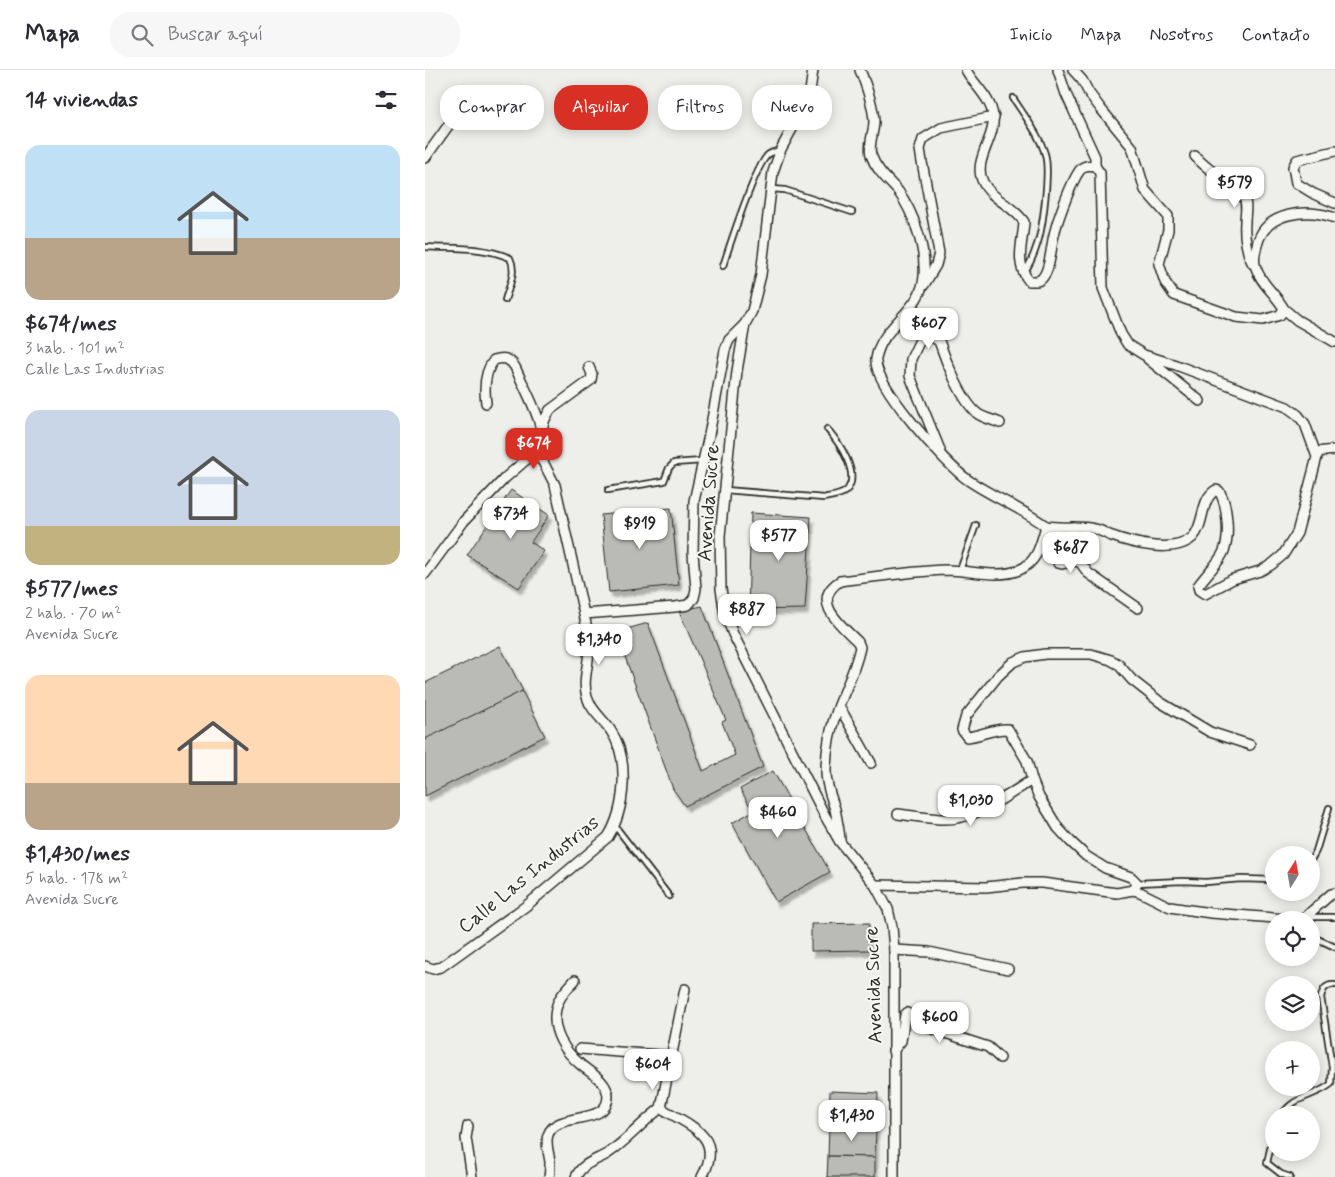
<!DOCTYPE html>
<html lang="es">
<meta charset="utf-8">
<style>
:root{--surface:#fff;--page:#f7f7f7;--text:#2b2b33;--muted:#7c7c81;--line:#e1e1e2;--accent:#d93025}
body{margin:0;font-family:Mynerve,sans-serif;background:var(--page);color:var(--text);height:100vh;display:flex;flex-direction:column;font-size:19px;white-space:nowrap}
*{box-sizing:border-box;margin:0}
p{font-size:16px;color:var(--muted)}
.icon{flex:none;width:28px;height:28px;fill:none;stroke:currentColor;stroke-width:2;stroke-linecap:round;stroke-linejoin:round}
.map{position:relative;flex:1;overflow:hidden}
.sheet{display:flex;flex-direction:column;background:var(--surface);width:425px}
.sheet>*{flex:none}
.top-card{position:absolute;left:15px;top:15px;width:475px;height:45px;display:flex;gap:10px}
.needle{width:32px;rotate:11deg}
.buttons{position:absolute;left:840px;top:776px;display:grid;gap:10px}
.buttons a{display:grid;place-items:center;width:55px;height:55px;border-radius:50%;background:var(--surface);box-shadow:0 2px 12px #0003;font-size:25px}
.price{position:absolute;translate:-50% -42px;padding:0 11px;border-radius:10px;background:#fff;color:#222;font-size:16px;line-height:32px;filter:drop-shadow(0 1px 2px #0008)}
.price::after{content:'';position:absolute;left:50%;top:30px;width:15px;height:11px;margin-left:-8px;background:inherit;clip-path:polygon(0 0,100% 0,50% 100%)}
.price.on{background:var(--accent);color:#fff}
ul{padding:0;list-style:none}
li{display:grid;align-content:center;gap:10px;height:265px;padding:0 25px}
li span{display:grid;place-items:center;height:155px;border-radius:15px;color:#555}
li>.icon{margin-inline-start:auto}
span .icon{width:90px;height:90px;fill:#fffc;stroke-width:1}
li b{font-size:21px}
h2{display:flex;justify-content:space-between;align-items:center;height:60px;padding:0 25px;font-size:21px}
.tag{padding:0 18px;border-radius:20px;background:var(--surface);box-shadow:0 2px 12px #0003;font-size:18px;line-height:45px}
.tag.on{background:var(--accent);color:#fff}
header{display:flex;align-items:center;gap:30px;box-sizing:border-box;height:70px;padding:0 25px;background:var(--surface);border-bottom:1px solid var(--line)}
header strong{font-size:24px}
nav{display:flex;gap:28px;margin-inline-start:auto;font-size:18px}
.search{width:350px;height:45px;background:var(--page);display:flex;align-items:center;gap:12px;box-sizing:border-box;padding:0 18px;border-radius:20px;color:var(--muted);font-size:19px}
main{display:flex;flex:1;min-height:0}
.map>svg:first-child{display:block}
.building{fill:#babab7;stroke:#2b2b2b;filter:url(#shadow)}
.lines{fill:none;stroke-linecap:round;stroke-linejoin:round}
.service-casing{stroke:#2b2b2b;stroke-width:8}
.minor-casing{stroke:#2b2b2b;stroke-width:12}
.service{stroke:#f6f6f2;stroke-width:4.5}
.minor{stroke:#f6f6f2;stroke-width:9}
.labels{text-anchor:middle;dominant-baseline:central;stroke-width:4;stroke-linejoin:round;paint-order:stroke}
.street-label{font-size:20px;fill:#2b2b2b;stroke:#f6f6f2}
</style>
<header>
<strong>Mapa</strong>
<div class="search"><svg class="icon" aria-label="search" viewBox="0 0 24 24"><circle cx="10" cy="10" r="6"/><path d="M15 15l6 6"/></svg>Buscar aquí</div>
<nav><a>Inicio</a><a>Mapa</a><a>Nosotros</a><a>Contacto</a></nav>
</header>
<main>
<section class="sheet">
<h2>14 viviendas<svg class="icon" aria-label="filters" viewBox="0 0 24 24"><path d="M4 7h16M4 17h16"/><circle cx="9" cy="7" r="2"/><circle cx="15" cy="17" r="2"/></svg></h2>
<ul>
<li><span style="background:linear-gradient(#bfe0f5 60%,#b9a48a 0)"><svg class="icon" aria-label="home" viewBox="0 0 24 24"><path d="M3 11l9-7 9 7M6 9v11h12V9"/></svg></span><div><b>$674/mes</b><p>3 hab. · 101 m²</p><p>Calle Las Industrias</p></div></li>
<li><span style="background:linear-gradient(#c9d6e8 75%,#c2b280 0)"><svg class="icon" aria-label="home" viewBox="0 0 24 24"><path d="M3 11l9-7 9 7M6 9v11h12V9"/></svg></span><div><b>$577/mes</b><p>2 hab. · 70 m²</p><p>Avenida Sucre</p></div></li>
<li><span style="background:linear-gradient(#ffd9b3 70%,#b9a48a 0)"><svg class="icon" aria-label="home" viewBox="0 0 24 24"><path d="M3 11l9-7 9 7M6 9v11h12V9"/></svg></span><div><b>$1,430/mes</b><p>5 hab. · 178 m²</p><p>Avenida Sucre</p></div></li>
</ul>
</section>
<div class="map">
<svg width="910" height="1107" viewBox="0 0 910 1107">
<defs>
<filter id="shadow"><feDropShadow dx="3" dy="5.5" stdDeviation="1" flood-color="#0004"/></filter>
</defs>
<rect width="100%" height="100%" fill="#eeeeea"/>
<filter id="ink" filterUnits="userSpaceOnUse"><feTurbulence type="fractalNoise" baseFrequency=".02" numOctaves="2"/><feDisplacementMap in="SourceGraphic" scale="10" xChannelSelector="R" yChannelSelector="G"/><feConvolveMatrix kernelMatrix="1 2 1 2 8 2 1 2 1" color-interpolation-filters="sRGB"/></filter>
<g filter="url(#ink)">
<!-- building -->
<g class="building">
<path d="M86 420 124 445 106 472 119 481 94 518 42 485Z"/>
<path d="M246 438 254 515 184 522 176 445Z"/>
<path d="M326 443 386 447 380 539 323 540Z"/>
<path d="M277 536 338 697 260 736 248 719 191 562 223 553 278 701 310 685 297 652 301 650 254 541Z"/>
<path d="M75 576 98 621 0 670V613Z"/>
<path d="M97 621 120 666 0 726V669Z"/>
<path d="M348 701 405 802 351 832 307 753 328 741 315 719Z"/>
<path d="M444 853V880L386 881V854Z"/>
<path d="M405 1021 453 1023 452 1053 404 1051Z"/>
<path d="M404 1056 451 1057 450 1087 403 1086Z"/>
<path d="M403 1086 450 1087V1107H402Z"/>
</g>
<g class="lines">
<defs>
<g id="service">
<path d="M588 28C599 45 614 64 620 84 625 101 618 158 612 175 609 185 605 194 599 203"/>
<path d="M347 119 360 120 427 142"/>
<path d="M0 177C30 179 57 176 85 188 92 202 84 216 80 230"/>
<path d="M298 196C304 178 331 92 344 84 347 82 352 81 355 80"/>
<path d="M183 420 239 411 244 398 249 393 277 391"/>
<path d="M300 420 399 428C406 426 415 426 421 421 437 405 413 371 402 359"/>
<path d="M535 500 551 455"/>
<path d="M190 756 244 826"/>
<path d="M886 790 891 781 904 738"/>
<path d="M712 813 758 811 781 812 816 809 849 810"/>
<path d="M881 847H910"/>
<path d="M886 866 910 877"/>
<path d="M857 1045C868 1026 890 1027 906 1014L907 997 896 927C898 919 901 914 910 915"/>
<path d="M849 1061 842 1093 856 1104 865 1107"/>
</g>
<g id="minor">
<path d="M388 0 384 28 356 79 348 102 336 205 327 241 320 254 312 301 295 466 296 519 300 544 308 564 400 746 415 772 450 815 463 839 467 857 469 880V1107"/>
<path d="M541 0C549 15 566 28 568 46 571 68 547 91 558 112 566 129 589 136 599 152 598 172 589 193 604 211 610 211 615 212 618 207 626 198 626 173 630 161 633 149 648 107 656 99 659 95 666 95 670 96L675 103 678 218 696 264 703 275 719 285 751 295 862 337 873 345 880 354 892 387 872 463 858 485 846 495 835 501 808 509 780 524 774 520 773 516C792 490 805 487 802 451 801 441 800 430 794 421L791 420C775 429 780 454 768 467 749 485 706 473 684 465 680 463 675 460 670 459 654 455 637 459 621 456"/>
<path d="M633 0 641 24 670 87V96"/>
<path d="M648 0 657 10 664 23 676 39 707 77 720 120 743 146V160L734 194 740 212 749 225 811 247 838 250 855 245 859 239C851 224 836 214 831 198 828 190 830 183 832 175 840 141 883 138 910 148"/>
<path d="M910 81 872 90 868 97 871 113 889 124 910 133"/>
<path d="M770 86C777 94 785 100 794 106 804 112 812 114 818 125 823 135 820 142 820 152 819 165 821 182 828 194"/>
<path d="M0 88 23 56 34 37"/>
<path d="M499 215 511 195 514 183 497 92 495 79 498 69 516 58 569 47"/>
<path d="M859 239 872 250 910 272"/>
<path d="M723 289 775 331"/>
<path d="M61 333C59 318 59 302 69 290 79 287 84 288 90 297 103 326 123 357 117 390"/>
<path d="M117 359 120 349 125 340 166 310 167 304 164 297"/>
<path d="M515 380 485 306 486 289 494 272 500 268 507 267 514 271C520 289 537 332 553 344 559 348 568 350 575 353"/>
<path d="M891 382 910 380"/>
<path d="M648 457 634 485 633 493 637 494 649 491 655 492 663 503 713 538"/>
<path d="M0 504 39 451 80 408 102 389 110 387 117 390 130 415 159 544"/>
<path d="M414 636 446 693"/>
<path d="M473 744C487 746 501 748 515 749 550 751 579 727 607 710"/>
<path d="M415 769C414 759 412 749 410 739 406 727 401 715 401 702 401 680 406 655 414 635 422 616 431 597 435 577L433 572C417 556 384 531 415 511 449 507 488 501 522 500 544 500 574 509 594 500 613 492 616 473 621 456 596 438 568 427 543 410 522 396 447 313 451 289 456 255 497 241 499 206 501 179 489 143 473 121 463 110 451 100 446 85 443 75 449 62 449 51 448 34 441 15 435 0"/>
<path d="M450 815 561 817 598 813H617L692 823 708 820 712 813 706 807 680 798 661 786 645 771 633 758 614 727 607 710 602 691 583 659C568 658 556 666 542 667L537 660 541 646 573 606 588 592 600 587 620 584H666L686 590 693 594 707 610 735 632 785 662 825 675"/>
<path d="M708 820 715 822 745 837 758 839 786 843 874 850"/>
<path d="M877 850 906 824 910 823"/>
<path d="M469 880 504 882 583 899"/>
<path d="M0 896 8 899 16 897 101 836 183 767C200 740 205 689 186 661 179 650 166 641 162 627 157 611 164 594 164 578 164 566 161 555 159 544L250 537 263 535 269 528 271 519 268 483 269 431 284 365 300 280 304 270 320 254"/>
<path d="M260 919 236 1038C265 1056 300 1066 277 1107"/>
<path d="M155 979 246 986"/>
<path d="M468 981 476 971 480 945 482 943 505 958 563 977 575 988"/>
<path d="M43 1056 41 1068 47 1107"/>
<path d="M124 1107C125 1102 125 1097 125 1092 124 1083 120 1073 123 1065 131 1040 183 1057 183 1026 182 1011 167 1004 156 995 140 982 126 961 131 939 133 927 143 918 150 910"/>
<path d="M151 1107C157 1093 170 1091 182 1084 202 1071 217 1052 236 1038"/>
</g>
</defs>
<!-- service casing -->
<use href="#service" class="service-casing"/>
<!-- minor casing -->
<use href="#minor" class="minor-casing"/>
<!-- service -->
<use href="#service" class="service"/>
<!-- minor -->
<use href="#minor" class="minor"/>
</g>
</g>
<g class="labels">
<!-- street labels -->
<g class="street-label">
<text transform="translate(284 433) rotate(-86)">Avenida Sucre</text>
<text transform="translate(104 805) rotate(-39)">Calle Las Industrias</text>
<text transform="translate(449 915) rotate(-92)">Avenida Sucre</text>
</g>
</g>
</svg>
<div class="buttons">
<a><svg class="needle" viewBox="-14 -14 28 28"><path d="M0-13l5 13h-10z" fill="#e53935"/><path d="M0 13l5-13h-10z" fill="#7c7c81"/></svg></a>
<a><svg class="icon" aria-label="locate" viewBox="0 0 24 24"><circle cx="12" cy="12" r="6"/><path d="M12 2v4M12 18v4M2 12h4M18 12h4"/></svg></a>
<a><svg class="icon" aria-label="layers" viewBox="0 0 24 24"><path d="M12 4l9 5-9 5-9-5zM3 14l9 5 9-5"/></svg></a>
<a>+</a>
<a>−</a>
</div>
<b class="price" style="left:810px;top:139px">$579</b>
<b class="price" style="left:504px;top:280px">$607</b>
<b class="price on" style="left:109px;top:400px">$674</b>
<b class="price" style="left:86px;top:470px">$734</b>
<b class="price" style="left:215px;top:480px">$919</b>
<b class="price" style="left:354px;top:492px">$577</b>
<b class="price" style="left:646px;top:504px">$687</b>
<b class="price" style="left:322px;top:566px">$887</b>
<b class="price" style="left:174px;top:596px">$1,340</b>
<b class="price" style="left:546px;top:757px">$1,030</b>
<b class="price" style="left:353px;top:769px">$460</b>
<b class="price" style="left:515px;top:974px">$600</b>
<b class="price" style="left:228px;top:1021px">$604</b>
<b class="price" style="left:427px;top:1072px">$1,430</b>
<div class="top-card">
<a class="tag">Comprar</a>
<a class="tag on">Alquilar</a>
<a class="tag">Filtros</a>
<a class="tag">Nuevo</a>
</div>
</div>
</main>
